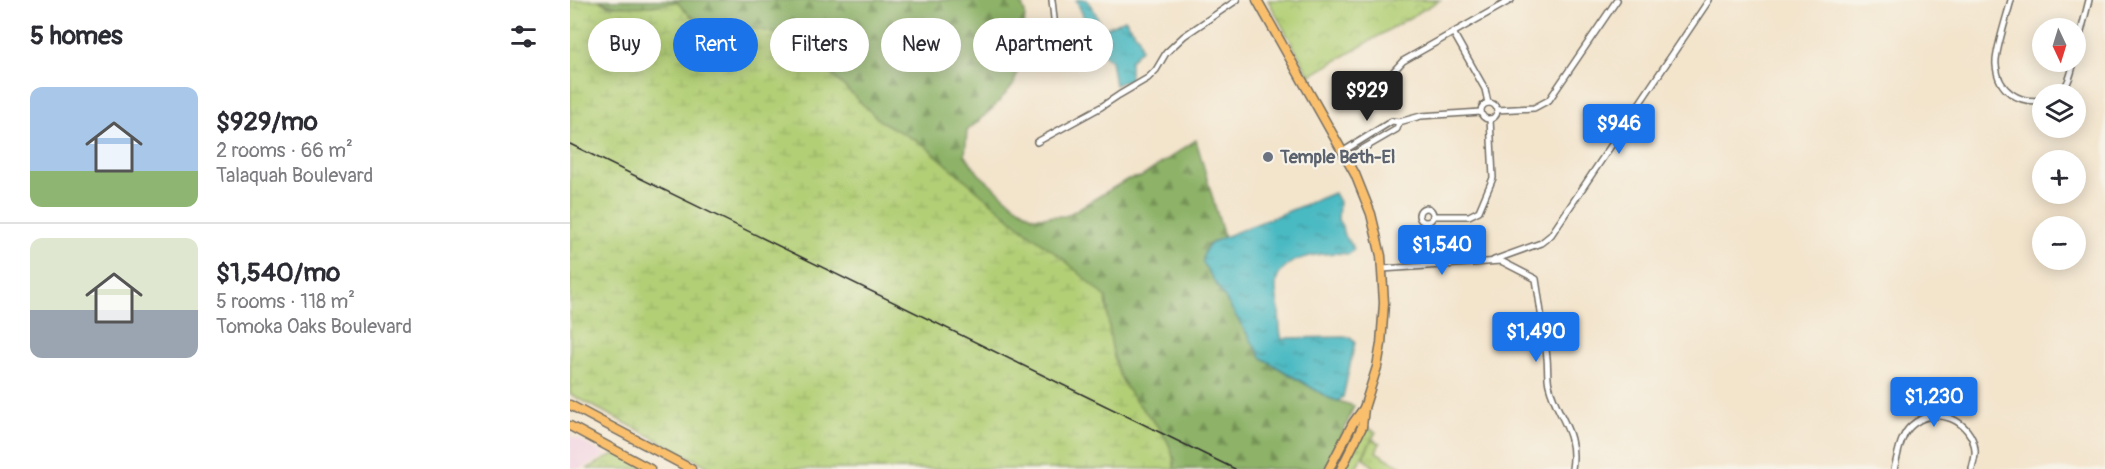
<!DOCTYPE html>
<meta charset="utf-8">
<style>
:root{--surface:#fff;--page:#f2f2f3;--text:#2b2b33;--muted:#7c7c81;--line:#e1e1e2;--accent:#1a73e8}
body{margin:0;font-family:Pangolin,sans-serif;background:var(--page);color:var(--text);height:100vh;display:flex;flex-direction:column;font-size:22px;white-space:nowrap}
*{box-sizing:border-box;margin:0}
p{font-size:20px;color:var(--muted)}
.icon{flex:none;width:33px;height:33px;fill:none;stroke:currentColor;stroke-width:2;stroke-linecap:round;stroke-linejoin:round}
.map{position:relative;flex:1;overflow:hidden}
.drawer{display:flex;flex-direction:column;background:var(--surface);width:570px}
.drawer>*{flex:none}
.guide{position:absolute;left:18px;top:18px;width:570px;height:54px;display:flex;gap:12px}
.needle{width:39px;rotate:176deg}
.tools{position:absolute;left:1462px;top:18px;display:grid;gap:12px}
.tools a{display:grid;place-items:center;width:54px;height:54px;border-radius:50%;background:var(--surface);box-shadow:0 3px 15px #0003;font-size:30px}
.price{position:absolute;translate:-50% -51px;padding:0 14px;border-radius:6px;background:var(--accent);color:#fff;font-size:20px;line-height:39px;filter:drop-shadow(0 2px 3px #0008)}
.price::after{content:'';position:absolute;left:50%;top:36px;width:18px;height:14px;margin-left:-9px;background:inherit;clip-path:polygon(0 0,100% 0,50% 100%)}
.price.on{background:#222;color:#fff}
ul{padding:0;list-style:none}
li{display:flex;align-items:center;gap:18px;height:150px;padding:0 30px}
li+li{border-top:2px solid var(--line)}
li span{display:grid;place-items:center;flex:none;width:168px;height:120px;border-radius:12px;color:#555}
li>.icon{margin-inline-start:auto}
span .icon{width:72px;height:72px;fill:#fffc;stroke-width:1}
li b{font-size:26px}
h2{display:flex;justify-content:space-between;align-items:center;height:72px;padding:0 30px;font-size:26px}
.tag{padding:0 21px;border-radius:27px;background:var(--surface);box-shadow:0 3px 15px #0003;font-size:21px;line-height:54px}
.tag.on{background:var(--accent);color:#fff}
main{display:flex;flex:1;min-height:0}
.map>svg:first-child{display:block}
.built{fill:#f2cfe2}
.grass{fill:url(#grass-tufts);stroke:#6e7d50;stroke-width:1.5}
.forest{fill:url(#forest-firs);stroke:#5c6e49;stroke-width:1.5}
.wetland{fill:url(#wetland-marsh);stroke:#6e7d50;stroke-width:1.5}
.park{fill:url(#park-crowns);stroke:#6e7d50;stroke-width:1.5}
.water{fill:url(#water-ripples);stroke:#3a7276;stroke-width:1.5}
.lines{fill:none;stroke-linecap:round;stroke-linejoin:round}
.street-casing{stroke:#716c63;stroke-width:8}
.primary-casing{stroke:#716c63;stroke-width:11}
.street{stroke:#fff;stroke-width:5}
.primary{stroke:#f9bf6d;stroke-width:8}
.rail{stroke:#2b2b2b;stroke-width:1.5}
.worship-dot{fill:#6b7280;stroke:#f7f3e8;stroke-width:2}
.labels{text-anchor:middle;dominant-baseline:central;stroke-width:4.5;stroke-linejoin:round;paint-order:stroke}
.worship-label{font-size:18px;font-weight:bold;fill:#5b616d;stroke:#f7f3e8;text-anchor:start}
</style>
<main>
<section class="drawer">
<h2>5 homes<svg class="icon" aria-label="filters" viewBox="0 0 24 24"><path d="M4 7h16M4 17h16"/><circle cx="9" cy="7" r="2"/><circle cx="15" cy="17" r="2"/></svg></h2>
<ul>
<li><span style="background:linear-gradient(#a9c7e8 70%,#8fb573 0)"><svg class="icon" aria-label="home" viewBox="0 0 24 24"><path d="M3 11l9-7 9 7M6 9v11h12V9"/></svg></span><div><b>$929/mo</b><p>2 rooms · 66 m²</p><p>Talaquah Boulevard</p></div></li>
<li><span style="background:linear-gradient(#dfe7d0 60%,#9aa5b1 0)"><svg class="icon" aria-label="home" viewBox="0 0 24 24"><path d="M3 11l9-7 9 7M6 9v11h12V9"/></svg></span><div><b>$1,540/mo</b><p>5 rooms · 118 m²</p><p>Tomoka Oaks Boulevard</p></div></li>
</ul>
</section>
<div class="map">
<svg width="1535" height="469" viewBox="0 0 1535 469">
<defs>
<pattern id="grass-tufts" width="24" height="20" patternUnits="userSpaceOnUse" patternTransform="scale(1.5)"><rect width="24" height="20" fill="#b2cf76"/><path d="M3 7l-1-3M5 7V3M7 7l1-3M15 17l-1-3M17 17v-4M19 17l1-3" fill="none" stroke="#99b266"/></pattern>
<pattern id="forest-firs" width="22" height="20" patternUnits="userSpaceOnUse" patternTransform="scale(1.5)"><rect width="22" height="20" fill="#8db267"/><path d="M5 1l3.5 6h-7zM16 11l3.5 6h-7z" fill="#739155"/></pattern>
<pattern id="wetland-marsh" width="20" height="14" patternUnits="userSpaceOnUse" patternTransform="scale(1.5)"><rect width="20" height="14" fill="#b2cf76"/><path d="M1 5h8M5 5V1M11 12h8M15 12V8" fill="none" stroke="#99b266"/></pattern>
<pattern id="park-crowns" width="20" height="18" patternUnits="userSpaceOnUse" patternTransform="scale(1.5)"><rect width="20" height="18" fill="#b2cf76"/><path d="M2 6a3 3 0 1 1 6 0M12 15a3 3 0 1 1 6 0" fill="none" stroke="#99b266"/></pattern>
<pattern id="water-ripples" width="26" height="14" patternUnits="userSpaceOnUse" patternTransform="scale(1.5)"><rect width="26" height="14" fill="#4ab9c2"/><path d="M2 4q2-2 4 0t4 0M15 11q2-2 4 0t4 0" fill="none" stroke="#3e979e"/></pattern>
</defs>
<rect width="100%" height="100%" fill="#f7f3e8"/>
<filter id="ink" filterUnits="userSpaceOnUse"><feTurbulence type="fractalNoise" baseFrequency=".0167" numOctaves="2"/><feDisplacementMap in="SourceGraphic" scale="12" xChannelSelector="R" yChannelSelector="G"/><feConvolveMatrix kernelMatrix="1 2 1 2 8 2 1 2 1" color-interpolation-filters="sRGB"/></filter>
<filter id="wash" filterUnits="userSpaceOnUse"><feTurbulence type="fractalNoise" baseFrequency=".008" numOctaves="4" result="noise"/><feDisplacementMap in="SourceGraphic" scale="24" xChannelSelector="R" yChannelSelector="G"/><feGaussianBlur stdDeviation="1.35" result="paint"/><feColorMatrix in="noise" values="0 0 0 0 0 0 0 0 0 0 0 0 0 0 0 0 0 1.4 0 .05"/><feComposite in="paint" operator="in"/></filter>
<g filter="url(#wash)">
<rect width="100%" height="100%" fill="#f3e4cc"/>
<!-- built -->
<path class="built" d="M0 435 37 455 11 469 0 468Z"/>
<!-- grass -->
<path class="grass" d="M802 439 810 443 806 452 835 469H806L793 457Z"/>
<!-- forest -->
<path class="forest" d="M28 0H450L455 13 453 51 444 84 424 107 397 131 395 155 409 174 446 206 463 217 496 216 558 179 571 177 626 140 654 237 637 245 703 365 759 398 784 406 770 441 755 469H604C605 430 566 411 551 379 541 358 538 320 536 297L492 258 449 226 354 145 310 121 238 52 176 27 148 29 120 16 107 2C83 6 50 12 28 0Z"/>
<!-- wetland -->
<g class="wetland">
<path d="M0 0H28L39 6H83L107 2 120 16 147 29 176 27 205 33 238 52 310 121 354 145 449 226 492 258 536 297C538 321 541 358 551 379 566 411 605 430 604 469H143L0 394Z"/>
<path d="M796 427 806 432 785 469H774Z"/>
</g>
<!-- park -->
<g class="park">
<path d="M698 0H870L740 76Z"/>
<path d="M48 452 80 469H17Z"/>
</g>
<!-- water -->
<g class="water">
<path d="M506 0H517L526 14 532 30 555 19 569 38 571 49 560 61V79L545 85 541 61C521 46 517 21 506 0Z"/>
<path d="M764 193 769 202 768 220 772 226 773 233 784 249 779 254C758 252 716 254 707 279 704 289 708 302 709 312 710 323 709 329 712 340L718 338 779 337 785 342 773 397 768 401 759 398 692 358 633 263C632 247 641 243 654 237Z"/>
</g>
</g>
<g filter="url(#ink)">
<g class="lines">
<defs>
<g id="street">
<path d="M482 0 485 28 491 35"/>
<path d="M1441 0C1438 13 1424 54 1426 65 1428 91 1449 104 1473 100"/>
<path d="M884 34 915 89 918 103"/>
<path d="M1506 52 1519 0"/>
<path d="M822 73 833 61 941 0"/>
<path d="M1487 94C1498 89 1501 73 1504 62"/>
<circle cx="919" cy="111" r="8"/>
<path d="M927 110 964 108 979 100 1047 0"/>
<path d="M467 142 531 107 549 95 578 78 586 70 596 53 614 36 667 0"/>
<path d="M772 152 822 121 829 122 851 116 911 112"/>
<path d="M777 158 827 129 829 122"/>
<circle cx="856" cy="215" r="7"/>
<path d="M863 216H899L909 211 923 178 920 119"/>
<path d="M924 260 971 243 981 235 1139 0"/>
<path d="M812 269 931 261 966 279C970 305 974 331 977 358 978 367 977 377 979 385 987 417 1008 431 1002 469"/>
<path d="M1324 469C1328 455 1330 436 1341 426 1365 404 1402 420 1405 450 1406 456 1403 463 1402 469"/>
</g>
<g id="primary">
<path d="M687 0 785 174 801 214 811 256 814 303 811 344 807 367 794 408 792 427 771 469"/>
<path d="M0 405 121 469"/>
<path d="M0 426 80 469"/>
<path d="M759 469 783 423 794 408"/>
</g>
</defs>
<!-- street casing -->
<use href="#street" class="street-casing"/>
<!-- primary casing -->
<use href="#primary" class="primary-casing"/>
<!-- street -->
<use href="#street" class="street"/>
<!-- primary -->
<use href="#primary" class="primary"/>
<!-- rail -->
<path class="rail" d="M0 144 665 469"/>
</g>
</g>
<!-- markers -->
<circle class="worship-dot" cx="698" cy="157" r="6"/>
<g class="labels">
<!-- worship labels -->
<g class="worship-label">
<text x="710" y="157">Temple Beth-El</text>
</g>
</g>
</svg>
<div class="tools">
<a><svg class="needle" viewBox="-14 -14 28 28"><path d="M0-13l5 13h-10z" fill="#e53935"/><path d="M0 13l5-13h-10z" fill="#7c7c81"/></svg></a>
<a><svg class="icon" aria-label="layers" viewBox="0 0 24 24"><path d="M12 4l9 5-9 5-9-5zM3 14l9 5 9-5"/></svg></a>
<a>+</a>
<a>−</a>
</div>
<b class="price on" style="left:797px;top:122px">$929</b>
<b class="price" style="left:1049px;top:155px">$946</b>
<b class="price" style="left:872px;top:276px">$1,540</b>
<b class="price" style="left:966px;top:363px">$1,490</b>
<b class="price" style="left:1364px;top:428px">$1,230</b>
<div class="guide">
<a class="tag">Buy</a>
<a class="tag on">Rent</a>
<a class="tag">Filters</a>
<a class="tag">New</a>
<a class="tag">Apartment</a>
</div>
</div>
</main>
